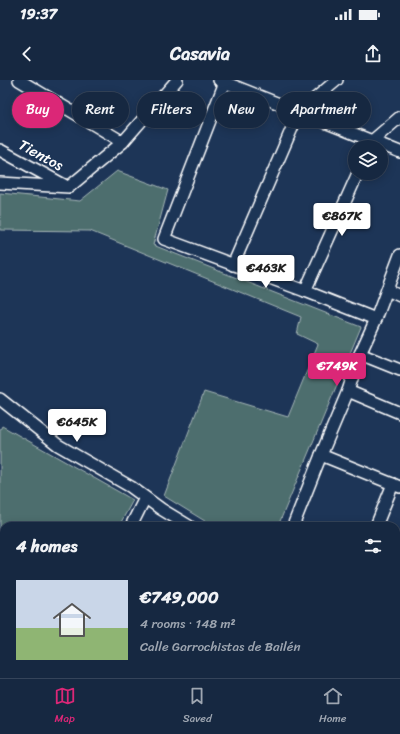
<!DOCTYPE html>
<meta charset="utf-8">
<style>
:root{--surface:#162841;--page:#1f3048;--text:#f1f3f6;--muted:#9ea6b1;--line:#35445a;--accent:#db2777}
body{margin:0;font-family:Sriracha,sans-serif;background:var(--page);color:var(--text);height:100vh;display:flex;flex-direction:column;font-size:15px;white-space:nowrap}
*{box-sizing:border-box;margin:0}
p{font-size:13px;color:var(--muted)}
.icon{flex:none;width:22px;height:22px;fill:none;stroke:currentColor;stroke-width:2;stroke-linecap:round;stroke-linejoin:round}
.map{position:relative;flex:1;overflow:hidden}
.sheet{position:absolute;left:0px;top:442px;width:400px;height:156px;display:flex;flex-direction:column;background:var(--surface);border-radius:12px 12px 0 0;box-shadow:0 2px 10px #0003,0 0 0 1px var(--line)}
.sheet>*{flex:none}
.top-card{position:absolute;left:12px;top:12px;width:376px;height:36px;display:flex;gap:8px}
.controls{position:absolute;left:348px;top:60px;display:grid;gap:8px}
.controls a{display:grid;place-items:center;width:40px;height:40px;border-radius:50%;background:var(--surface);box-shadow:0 2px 10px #0003,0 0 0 1px var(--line);font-size:20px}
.price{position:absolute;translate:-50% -34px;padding:0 9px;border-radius:4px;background:#fff;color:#222;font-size:13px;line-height:26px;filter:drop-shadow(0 1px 2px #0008)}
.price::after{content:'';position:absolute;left:50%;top:24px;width:12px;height:9px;margin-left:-6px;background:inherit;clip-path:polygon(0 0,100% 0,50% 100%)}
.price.active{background:var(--accent);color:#fff}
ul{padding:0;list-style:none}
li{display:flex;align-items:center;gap:12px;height:100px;padding:0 16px}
li span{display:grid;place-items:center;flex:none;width:112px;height:80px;border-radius:0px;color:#555}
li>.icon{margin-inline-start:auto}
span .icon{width:48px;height:48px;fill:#fffc;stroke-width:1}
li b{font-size:17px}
h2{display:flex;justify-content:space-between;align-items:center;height:48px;padding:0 16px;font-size:17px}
.pill{padding:0 14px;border-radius:18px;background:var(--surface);box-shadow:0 2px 10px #0003,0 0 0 1px var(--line);font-size:14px;line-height:36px}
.pill.active{background:var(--accent);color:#fff}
.status{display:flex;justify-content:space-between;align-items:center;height:28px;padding:0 20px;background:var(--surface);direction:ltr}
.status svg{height:11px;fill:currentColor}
header{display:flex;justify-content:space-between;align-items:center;height:52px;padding:0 16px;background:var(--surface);font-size:18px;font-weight:800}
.menu{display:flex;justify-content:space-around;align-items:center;height:56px;border-top:1px solid var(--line);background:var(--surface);font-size:11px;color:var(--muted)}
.menu a{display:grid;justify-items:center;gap:2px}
.menu .active{color:var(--accent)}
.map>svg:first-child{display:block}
.green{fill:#4d6e6e;stroke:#a6b6b6}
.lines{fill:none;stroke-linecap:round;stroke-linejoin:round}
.minor-casing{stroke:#fff;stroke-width:14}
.minor{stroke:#1d3557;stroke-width:11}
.labels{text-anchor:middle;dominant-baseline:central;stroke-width:3.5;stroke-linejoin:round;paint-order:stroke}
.street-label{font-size:15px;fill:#fff;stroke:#1d3557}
</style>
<div class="status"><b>19:37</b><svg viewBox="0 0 49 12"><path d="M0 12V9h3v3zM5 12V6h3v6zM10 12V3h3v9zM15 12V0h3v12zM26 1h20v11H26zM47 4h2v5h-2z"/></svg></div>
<header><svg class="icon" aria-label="back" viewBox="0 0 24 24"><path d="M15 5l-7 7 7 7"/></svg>Casavia<svg class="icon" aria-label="share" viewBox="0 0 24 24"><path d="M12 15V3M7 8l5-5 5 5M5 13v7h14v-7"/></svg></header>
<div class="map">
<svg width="400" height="598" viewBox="0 0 400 598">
<rect width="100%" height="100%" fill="#1d3557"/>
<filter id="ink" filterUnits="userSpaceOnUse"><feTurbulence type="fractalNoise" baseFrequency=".025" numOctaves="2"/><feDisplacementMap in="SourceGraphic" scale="8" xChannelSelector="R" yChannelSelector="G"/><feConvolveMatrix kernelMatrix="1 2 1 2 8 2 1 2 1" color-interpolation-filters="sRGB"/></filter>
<g filter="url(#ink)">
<!-- green -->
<g class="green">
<path d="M117 91 168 110 153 165 361 247 278 446H213L164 416 204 312 288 337 318 264 297 254 301 237 90 151 0 150V113L80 121Z"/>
<path d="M2 346 133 420 119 446H4V522L0 520V350Z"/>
<path d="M0 538 4 541V589L0 586Z"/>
<path d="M14 594H41L38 598H21Z"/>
<path d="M58 594H391L392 598H56Z"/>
</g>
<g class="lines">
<defs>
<g id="minor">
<path d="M19 0 123 62"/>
<path d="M219 0 400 72"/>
<path d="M225 2 164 159 305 211 376 239"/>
<path d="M370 66 372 61 400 37"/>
<path d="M0 70 64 105"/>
<path d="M0 103 69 107 123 62 177 0"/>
<path d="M233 185 299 32 337 0"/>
<path d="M387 210 400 216"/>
<path d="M305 211 358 93"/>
<path d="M360 274 400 290"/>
<path d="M348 311 400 333"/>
<path d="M0 319 58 365 131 407 161 429 189 446"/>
<path d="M321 375 400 407"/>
<path d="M131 446 145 418"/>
<path d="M293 446 321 375 348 311 360 274 376 239 400 175"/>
<path d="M376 446 393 404"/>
<path d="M0 534 4 537"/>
<path d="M0 553 4 555"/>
<path d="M396 564 400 565"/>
<path d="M396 573 400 579"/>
<path d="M0 594 8 598"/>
<path d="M69 594 74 598"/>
<path d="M47 598 50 594"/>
</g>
</defs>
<!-- minor casing -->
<use href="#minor" class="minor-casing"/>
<!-- minor -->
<use href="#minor" class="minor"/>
</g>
</g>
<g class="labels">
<!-- street labels -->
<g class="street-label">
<text transform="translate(41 75) rotate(29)">Tientos</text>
</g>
</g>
</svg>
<div class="controls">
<a><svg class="icon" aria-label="layers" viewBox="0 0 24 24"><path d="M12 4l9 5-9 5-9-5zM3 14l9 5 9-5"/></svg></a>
</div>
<b class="price" style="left:342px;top:157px">€867K</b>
<b class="price" style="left:266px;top:209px">€463K</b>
<b class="price active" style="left:337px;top:307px">€749K</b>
<b class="price" style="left:77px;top:363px">€645K</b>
<div class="top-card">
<a class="pill active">Buy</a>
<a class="pill">Rent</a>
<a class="pill">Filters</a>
<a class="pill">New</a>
<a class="pill">Apartment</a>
</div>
<section class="sheet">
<h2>4 homes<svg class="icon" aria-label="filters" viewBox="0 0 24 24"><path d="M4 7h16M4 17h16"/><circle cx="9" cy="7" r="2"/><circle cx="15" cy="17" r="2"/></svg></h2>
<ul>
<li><span style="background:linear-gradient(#c9d6e8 60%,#8fb573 0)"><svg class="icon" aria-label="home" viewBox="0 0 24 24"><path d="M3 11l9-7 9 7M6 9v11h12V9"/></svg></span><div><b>€749,000</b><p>4 rooms · 148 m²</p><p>Calle Garrochistas de Bailén</p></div></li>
</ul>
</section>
</div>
<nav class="menu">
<a class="active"><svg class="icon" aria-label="map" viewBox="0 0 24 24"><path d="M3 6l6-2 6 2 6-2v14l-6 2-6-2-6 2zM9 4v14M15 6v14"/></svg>Map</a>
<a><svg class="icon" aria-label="saved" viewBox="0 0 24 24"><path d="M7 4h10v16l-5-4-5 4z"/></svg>Saved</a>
<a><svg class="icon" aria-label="home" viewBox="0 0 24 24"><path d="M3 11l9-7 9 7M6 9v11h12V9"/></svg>Home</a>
</nav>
